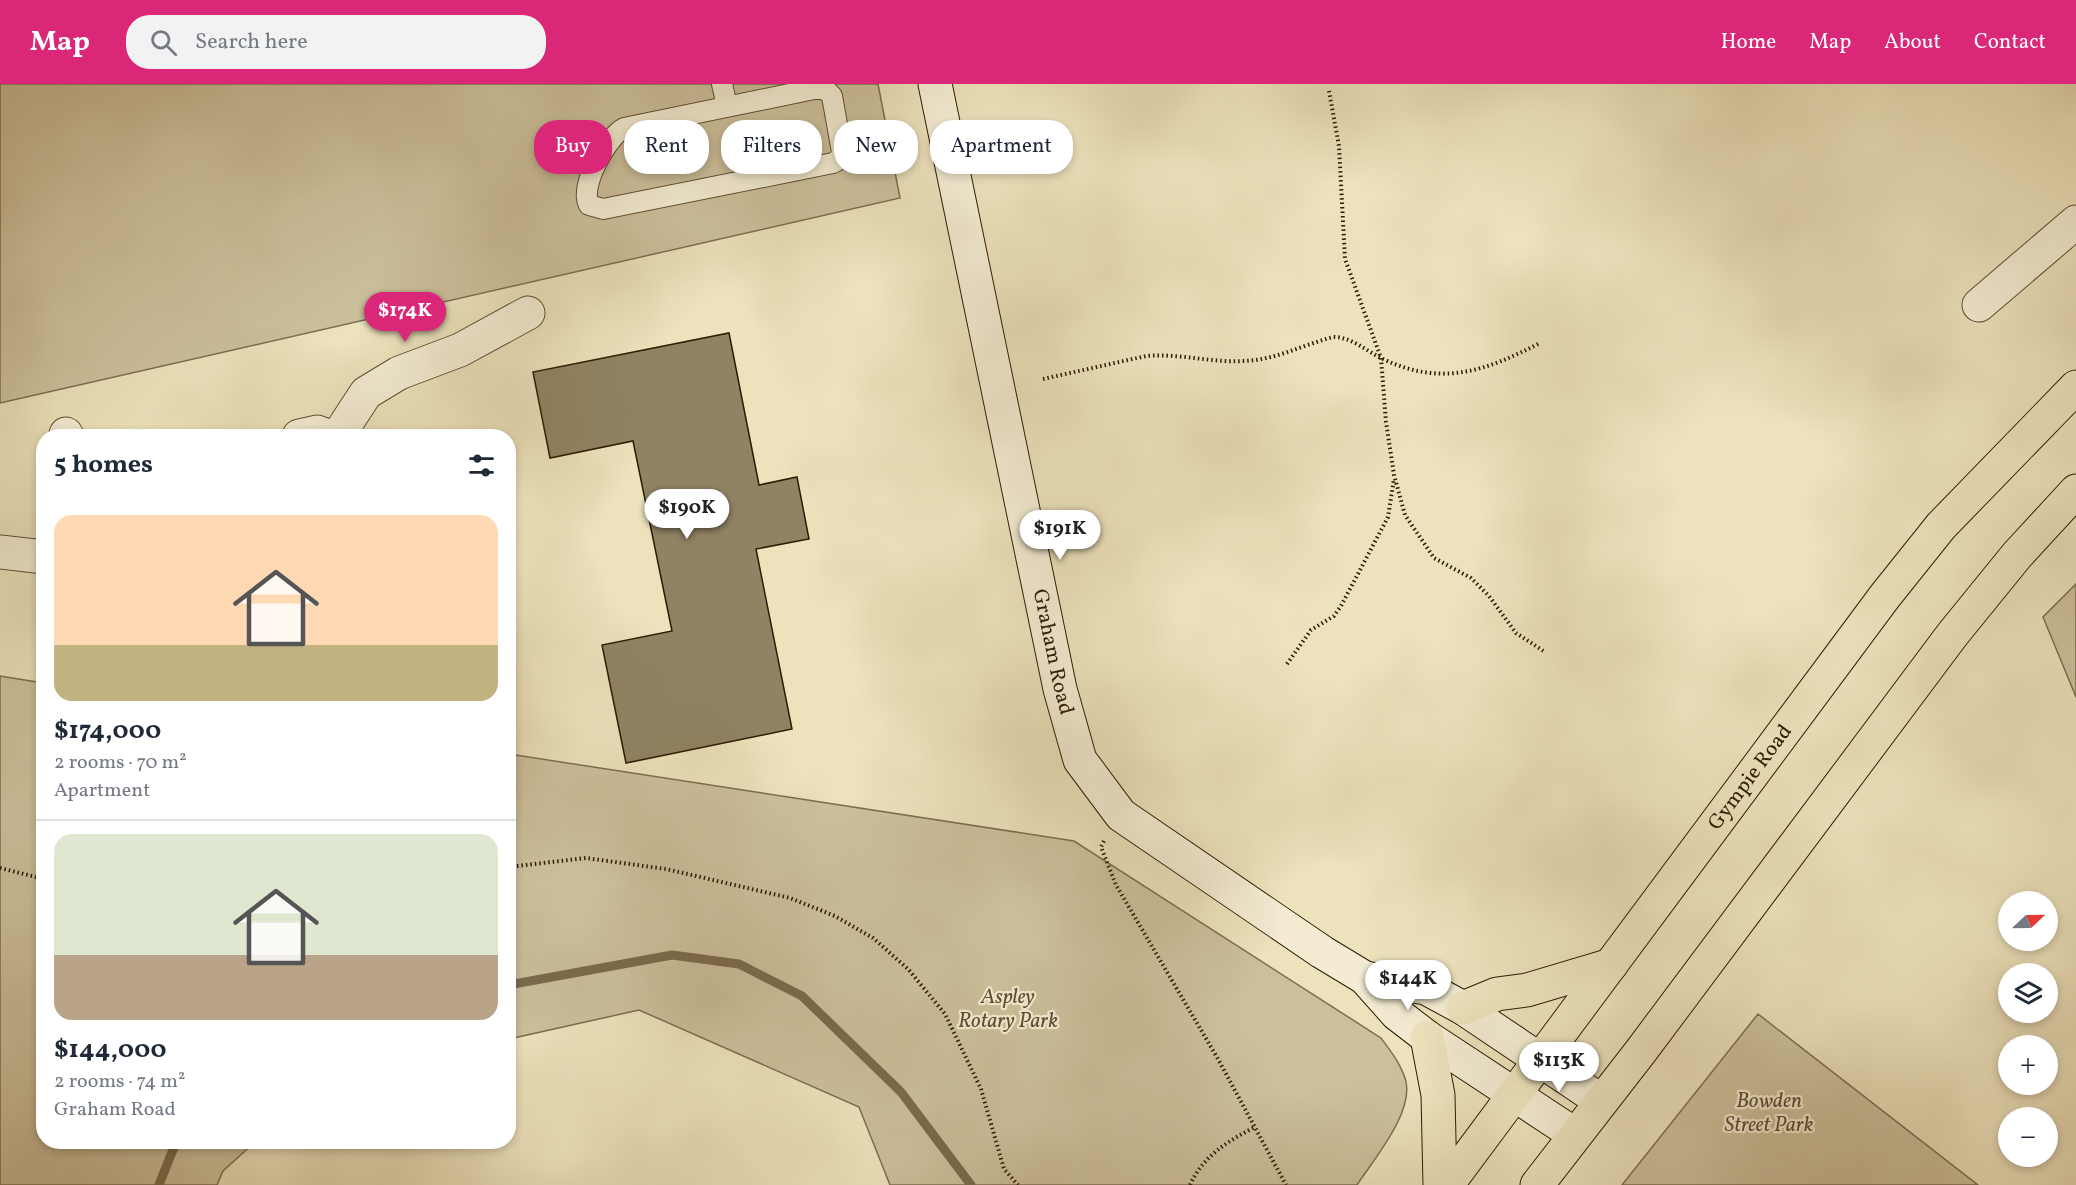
<!DOCTYPE html>
<meta charset="utf-8">
<style>
:root{--surface:#fff;--page:#f2f2f3;--text:#1f2937;--muted:#747a83;--line:#e0e1e3;--accent:#db2777}
body{margin:0;font-family:Vollkorn,serif;background:var(--page);color:var(--text);height:100vh;display:flex;flex-direction:column;font-size:22px;white-space:nowrap}
*{box-sizing:border-box;margin:0}
p{font-size:20px;color:var(--muted)}
.icon{flex:none;width:33px;height:33px;fill:none;stroke:currentColor;stroke-width:2;stroke-linecap:round;stroke-linejoin:round}
.map{position:relative;flex:1;overflow:hidden}
.panel{position:absolute;left:36px;top:345px;width:480px;height:720px;display:flex;flex-direction:column;background:var(--surface);border-radius:24px;box-shadow:0 3px 9px #0003}
.panel>*{flex:none}
.banner{position:absolute;left:534px;top:36px;width:570px;height:54px;display:flex;gap:12px}
.needle{width:39px;rotate:68deg}
.fabs{position:absolute;left:1998px;top:807px;display:grid;gap:12px}
.fabs a{display:grid;place-items:center;width:60px;height:60px;border-radius:50%;background:var(--surface);box-shadow:0 3px 9px #0003;font-size:30px}
.price{position:absolute;translate:-50% -51px;padding:0 14px;border-radius:21px;background:#fff;color:#222;font-size:20px;line-height:39px;filter:drop-shadow(0 2px 3px #0008)}
.price::after{content:'';position:absolute;left:50%;top:36px;width:18px;height:14px;margin-left:-9px;background:inherit;clip-path:polygon(0 0,100% 0,50% 100%)}
.price.selected{background:var(--accent);color:#fff}
ul{padding:0;list-style:none}
li{display:grid;align-content:center;gap:12px;height:318px;padding:0 18px}
li+li{border-top:2px solid var(--line)}
li span{display:grid;place-items:center;height:186px;border-radius:18px;color:#555}
li>.icon{margin-inline-start:auto}
span .icon{width:108px;height:108px;fill:#fffc;stroke-width:1}
li b{font-size:26px}
h2{display:flex;justify-content:space-between;align-items:center;height:72px;padding:0 18px;font-size:26px}
.tag{padding:0 21px;border-radius:24px;background:var(--surface);box-shadow:0 3px 9px #0003;font-size:21px;line-height:54px}
.tag.selected{background:var(--accent);color:#fff}
header{display:flex;align-items:center;gap:36px;box-sizing:border-box;height:84px;padding:0 30px;background:var(--accent);color:#fff}
header strong{font-size:28px}
nav{display:flex;gap:33px;margin-inline-start:auto;font-size:21px}
.search{width:420px;height:54px;background:var(--page);display:flex;align-items:center;gap:15px;box-sizing:border-box;padding:0 21px;border-radius:24px;color:var(--muted);font-size:22px}
.map>svg:first-child{display:block}
.green{fill:#ccc09c;stroke:#7c6e4f;stroke-width:1.5}
.lines{fill:none;stroke-linecap:round;stroke-linejoin:round}
.stream{stroke:#796b4c;stroke-width:9}
.building{fill:#908363;stroke:#2d1c02;stroke-width:1.5}
.lane-casing{stroke:#5d4e30;stroke-width:22}
.street-casing{stroke:#5d4e30;stroke-width:35}
.secondary-casing{stroke:#2d1c02;stroke-width:35}
.highway-casing{stroke:#2d1c02;stroke-width:35}
.path{stroke:#2d1c02;stroke-width:4;stroke-dasharray:1.5 3;stroke-linecap:butt}
.lane{stroke:#f3ecd3;stroke-width:20}
.street{stroke:#f3ecd3;stroke-width:33}
.secondary{stroke:#f3ecd3;stroke-width:33}
.highway{stroke:#ece2bc;stroke-width:33}
.labels{text-anchor:middle;dominant-baseline:central;stroke-width:4.5;stroke-linejoin:round;paint-order:stroke}
.street-label{font-size:21px;fill:#2d1c02;stroke:#f3ecd3}
.park-label{font-size:21px;font-style:italic;fill:#5d4d30;stroke:#f3ecd3}
</style>
<header>
<strong>Map</strong>
<div class="search"><svg class="icon" aria-label="search" viewBox="0 0 24 24"><circle cx="10" cy="10" r="6"/><path d="M15 15l6 6"/></svg>Search here</div>
<nav><a>Home</a><a>Map</a><a>About</a><a>Contact</a></nav>
</header>
<div class="map">
<svg width="2076" height="1101" viewBox="0 0 2076 1101">
<rect width="100%" height="100%" fill="#ece2bc"/>
<filter id="stains"><feTurbulence type="fractalNoise" baseFrequency=".00333" numOctaves="4"/><feColorMatrix values="0 0 0 0 .2 0 0 0 0 .09 0 0 0 0 .02 0 0 0 .5 -.17"/></filter>
<radialGradient id="worn" r=".72"><stop offset=".6" stop-color="#630" stop-opacity="0"/><stop offset="1" stop-color="#630" stop-opacity=".3"/></radialGradient>
<!-- green -->
<g class="green">
<path d="M0 0H878L900 114 0 319Z"/>
<path d="M2076 500V613L2043 533Z"/>
<path d="M0 592 43 599 44 1058H255L223 1087 217 1101H0Z"/>
<path d="M509 670 1074 757 1381 954C1390 966 1400 979 1405 994 1416 1026 1374 1075 1357 1101H890L859 1023 639 926 509 955Z"/>
<path d="M1758 930 1978 1101H1622Z"/>
</g>
<g class="lines">
<!-- stream -->
<g class="stream">
<path d="M508 901 672 871 739 880 802 912 901 1008 971 1101"/>
<path d="M159 1101 176 1058"/>
</g>
</g>
<!-- building -->
<path class="building" d="M729 249 759 401 797 393 809 455 756 465 792 645 626 679 602 561 672 547 633 357 550 374 533 288Z"/>
<g class="lines">
<defs>
<g id="lane">
<path d="M722 0 727 22"/>
<path d="M814 5H825L832 12 842 68 840 75 833 79 603 125 589 121C579 102 607 53 624 44Z"/>
</g>
<g id="street">
<path d="M1979 221 2076 138"/>
<path d="M66 350 67 352"/>
<path d="M299 352 317 348 328 352"/>
<path d="M338 352 366 309 399 289 460 266 528 229"/>
<path d="M0 468 44 473"/>
</g>
<g id="secondary">
<path id="s1" d="M935 0 1060 605 1080 676 1121 731 1322 868 1365 894 1397 930 1427 953 1574 1050"/>
<path d="M1365 894 1426 904 1463 924 1601 1017"/>
</g>
<g id="highway">
<path d="M1463 924 1497 910 1527 906 1611 881"/>
<path d="M1427 953 1438 1011 1440 1101"/>
<path id="s2" d="M1447 1101 1885 512 1941 442 2076 303"/>
<path d="M1537 1101 1641 967 1952 551 2017 471 2076 407"/>
</g>
</defs>
<!-- lane casing -->
<use href="#lane" class="lane-casing"/>
<!-- street casing -->
<use href="#street" class="street-casing"/>
<!-- secondary casing -->
<use href="#secondary" class="secondary-casing"/>
<!-- highway casing -->
<use href="#highway" class="highway-casing"/>
<!-- path -->
<g class="path">
<path d="M1329 7 1339 62 1345 175 1381 274 1386 338 1394 391 1405 431 1434 474 1471 494 1489 512 1516 549 1545 568"/>
<path d="M1043 295 1146 272C1179 269 1211 279 1244 277 1275 276 1303 261 1333 253 1352 253 1366 267 1383 275 1442 303 1485 287 1540 259"/>
<path d="M1287 580 1311 546 1334 532 1341 522 1388 433 1394 395"/>
<path d="M1104 757 1101 763 1116 801 1218 975 1286 1101"/>
<path d="M508 783 586 774 666 785 790 814 835 832 873 854 908 885 945 930 981 1005 1004 1085 1018 1101"/>
<path d="M0 784 44 795"/>
<path d="M1190 1101C1203 1072 1228 1057 1255 1043"/>
</g>
<!-- lane -->
<use href="#lane" class="lane"/>
<!-- street -->
<use href="#street" class="street"/>
<!-- secondary -->
<use href="#secondary" class="secondary"/>
<!-- highway -->
<use href="#highway" class="highway"/>
</g>
<g class="labels">
<!-- street labels -->
<g class="street-label">
<text stroke="none"><textPath href="#s1" startOffset="580">Graham Road</textPath></text>
<text stroke="none"><textPath href="#s2" startOffset="508">Gympie Road</textPath></text>
</g>
<!-- park labels -->
<g class="park-label">
<text x="1008" y="913">Aspley<tspan x="1008" dy="24">Rotary Park</tspan></text>
<text x="1769" y="1017">Bowden<tspan x="1769" dy="24">Street Park</tspan></text>
</g>
</g>
<rect width="100%" height="100%" filter="url(#stains)"/>
<rect width="100%" height="100%" fill="url(#worn)"/>
</svg>
<div class="fabs">
<a><svg class="needle" viewBox="-14 -14 28 28"><path d="M0-13l5 13h-10z" fill="#e53935"/><path d="M0 13l5-13h-10z" fill="#747a83"/></svg></a>
<a><svg class="icon" aria-label="layers" viewBox="0 0 24 24"><path d="M12 4l9 5-9 5-9-5zM3 14l9 5 9-5"/></svg></a>
<a>+</a>
<a>−</a>
</div>
<b class="price selected" style="left:405px;top:259px">$174K</b>
<b class="price" style="left:687px;top:456px">$190K</b>
<b class="price" style="left:1060px;top:477px">$191K</b>
<b class="price" style="left:1408px;top:927px">$144K</b>
<b class="price" style="left:1559px;top:1009px">$113K</b>
<div class="banner">
<a class="tag selected">Buy</a>
<a class="tag">Rent</a>
<a class="tag">Filters</a>
<a class="tag">New</a>
<a class="tag">Apartment</a>
</div>
<section class="panel">
<h2>5 homes<svg class="icon" aria-label="filters" viewBox="0 0 24 24"><path d="M4 7h16M4 17h16"/><circle cx="9" cy="7" r="2"/><circle cx="15" cy="17" r="2"/></svg></h2>
<ul>
<li><span style="background:linear-gradient(#ffd9b3 70%,#c2b280 0)"><svg class="icon" aria-label="home" viewBox="0 0 24 24"><path d="M3 11l9-7 9 7M6 9v11h12V9"/></svg></span><div><b>$174,000</b><p>2 rooms · 70 m²</p><p>Apartment</p></div></li>
<li><span style="background:linear-gradient(#dfe7d0 65%,#b9a48a 0)"><svg class="icon" aria-label="home" viewBox="0 0 24 24"><path d="M3 11l9-7 9 7M6 9v11h12V9"/></svg></span><div><b>$144,000</b><p>2 rooms · 74 m²</p><p>Graham Road</p></div></li>
</ul>
</section>
</div>
